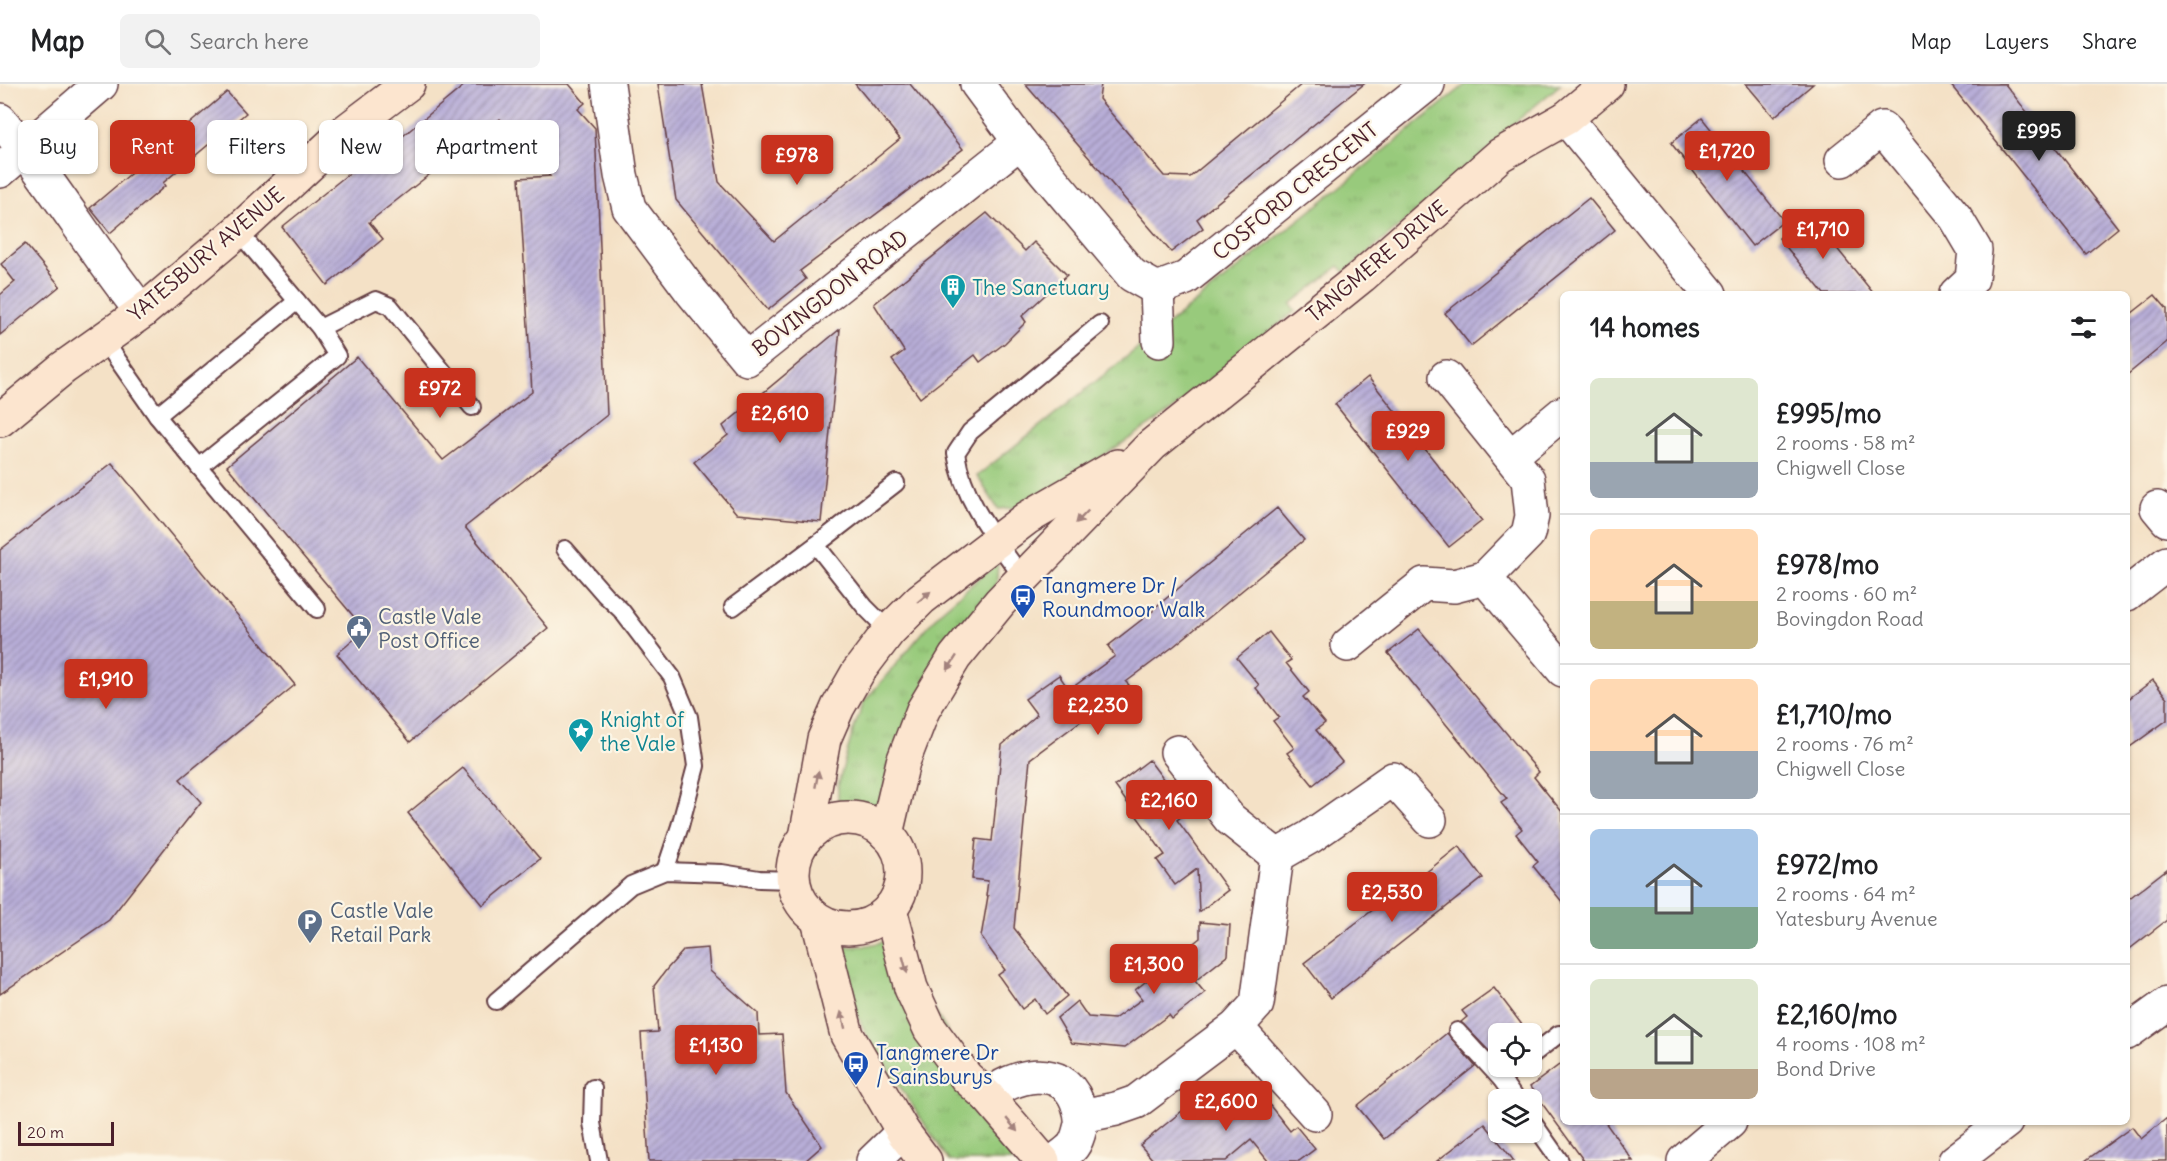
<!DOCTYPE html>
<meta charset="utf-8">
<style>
:root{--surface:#fff;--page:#f2f2f2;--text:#202124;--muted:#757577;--line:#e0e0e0;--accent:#c8321e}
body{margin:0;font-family:Delius,sans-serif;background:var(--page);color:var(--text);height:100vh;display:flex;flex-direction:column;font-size:22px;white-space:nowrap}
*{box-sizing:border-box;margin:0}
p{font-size:20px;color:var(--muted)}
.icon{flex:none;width:33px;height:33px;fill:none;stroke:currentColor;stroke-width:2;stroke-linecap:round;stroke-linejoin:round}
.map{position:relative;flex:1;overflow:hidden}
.panel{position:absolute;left:1560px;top:207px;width:570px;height:834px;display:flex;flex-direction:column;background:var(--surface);border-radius:9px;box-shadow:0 2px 4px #0004}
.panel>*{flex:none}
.guide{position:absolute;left:18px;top:36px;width:570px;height:54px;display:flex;gap:12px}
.tools{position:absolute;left:1488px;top:939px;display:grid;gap:12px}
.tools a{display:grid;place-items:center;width:54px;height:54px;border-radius:9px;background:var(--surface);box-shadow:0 2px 4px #0004;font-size:30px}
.scale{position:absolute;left:18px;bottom:15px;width:96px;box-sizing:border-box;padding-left:6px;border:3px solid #4a1f2b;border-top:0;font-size:16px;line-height:21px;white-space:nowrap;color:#4a1f2b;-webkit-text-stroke:4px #fcf5e5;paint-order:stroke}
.price{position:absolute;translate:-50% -51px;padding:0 14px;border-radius:6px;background:var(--accent);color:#fff;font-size:20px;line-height:39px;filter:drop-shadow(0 2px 3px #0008)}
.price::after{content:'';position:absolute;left:50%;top:36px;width:18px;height:14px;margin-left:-9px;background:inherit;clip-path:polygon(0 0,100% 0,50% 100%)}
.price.on{background:#222;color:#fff}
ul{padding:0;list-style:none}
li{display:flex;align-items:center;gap:18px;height:150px;padding:0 30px}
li+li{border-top:2px solid var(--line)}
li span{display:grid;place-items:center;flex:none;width:168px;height:120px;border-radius:9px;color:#555}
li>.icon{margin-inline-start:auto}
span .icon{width:72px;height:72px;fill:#fffc;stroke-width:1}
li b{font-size:26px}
h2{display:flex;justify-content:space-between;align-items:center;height:72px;padding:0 30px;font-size:26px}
.tag{padding:0 21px;border-radius:9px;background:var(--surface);box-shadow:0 2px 4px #0004;font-size:21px;line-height:54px}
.tag.on{background:var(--accent);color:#fff}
header{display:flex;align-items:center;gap:36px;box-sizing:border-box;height:84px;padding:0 30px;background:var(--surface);border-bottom:2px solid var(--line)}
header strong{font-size:28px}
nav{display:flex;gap:33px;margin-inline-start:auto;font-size:21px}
.search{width:420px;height:54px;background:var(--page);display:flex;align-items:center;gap:15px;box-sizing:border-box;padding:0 21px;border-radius:9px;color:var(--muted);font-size:22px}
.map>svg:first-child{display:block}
.grass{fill:url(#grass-tufts);stroke:#717453;stroke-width:1.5}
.building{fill:url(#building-hatch)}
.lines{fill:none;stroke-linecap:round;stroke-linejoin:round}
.lane-casing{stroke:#643c42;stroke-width:20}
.street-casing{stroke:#643c42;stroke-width:36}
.secondary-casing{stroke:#643c42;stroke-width:36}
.lane{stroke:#fff;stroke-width:16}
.street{stroke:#fff;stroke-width:33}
.secondary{stroke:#fce5cf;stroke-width:33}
.oneway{fill:#a3827d}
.labels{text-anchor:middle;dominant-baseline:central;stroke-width:4.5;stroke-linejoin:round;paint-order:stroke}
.street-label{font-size:21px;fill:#4a1f2b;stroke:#fcf5e5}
.culture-label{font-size:21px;fill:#0d838f;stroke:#fcf5e5;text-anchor:start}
.transit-label{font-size:21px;fill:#164399;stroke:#fcf5e5;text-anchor:start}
.service-label{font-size:21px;fill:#4e5e75;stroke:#fcf5e5;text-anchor:start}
</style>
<header>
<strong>Map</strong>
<div class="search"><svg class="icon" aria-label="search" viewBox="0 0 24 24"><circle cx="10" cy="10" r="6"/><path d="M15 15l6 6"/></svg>Search here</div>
<nav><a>Map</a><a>Layers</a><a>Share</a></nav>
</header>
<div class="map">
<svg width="2167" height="1077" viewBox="0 0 2167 1077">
<defs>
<pattern id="grass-tufts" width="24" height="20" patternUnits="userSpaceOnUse" patternTransform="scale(1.5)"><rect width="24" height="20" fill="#98ca7b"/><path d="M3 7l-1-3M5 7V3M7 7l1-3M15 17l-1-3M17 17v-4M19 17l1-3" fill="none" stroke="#84ad6a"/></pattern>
<pattern id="building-hatch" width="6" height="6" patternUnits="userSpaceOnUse" patternTransform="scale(1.5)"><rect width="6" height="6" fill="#b8aed8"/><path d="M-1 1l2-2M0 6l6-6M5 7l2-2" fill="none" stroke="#988daf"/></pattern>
</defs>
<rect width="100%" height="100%" fill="#fcf5e5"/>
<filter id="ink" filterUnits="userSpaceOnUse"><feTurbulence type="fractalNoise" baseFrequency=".0167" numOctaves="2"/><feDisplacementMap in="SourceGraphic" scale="12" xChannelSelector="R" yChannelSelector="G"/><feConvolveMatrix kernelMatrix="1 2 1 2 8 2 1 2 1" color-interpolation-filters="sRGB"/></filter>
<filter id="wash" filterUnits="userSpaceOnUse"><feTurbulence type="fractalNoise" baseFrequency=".008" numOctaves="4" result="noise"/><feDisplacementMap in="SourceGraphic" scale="24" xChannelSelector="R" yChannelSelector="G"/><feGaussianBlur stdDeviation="1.35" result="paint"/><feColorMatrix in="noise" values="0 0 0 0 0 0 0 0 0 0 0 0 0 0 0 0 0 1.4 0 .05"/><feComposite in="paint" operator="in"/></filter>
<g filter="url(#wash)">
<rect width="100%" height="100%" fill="#f4e1c6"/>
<!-- grass -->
<g class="grass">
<path d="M1466 0H1561L1518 36 1471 82 1345 188 1339 182 1291 220 1295 227 1170 328 1025 423 998 425 977 392 1340 103Z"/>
<path d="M998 478 996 507 881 732 852 723H838V701L853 647 864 618 941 527Z"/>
<path d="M891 856 1027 1077H949L869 956 852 920 842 863 864 862Z"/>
</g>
<g id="blocks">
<!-- building -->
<g class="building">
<path d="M466 0H569L585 19 578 25 595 44 607 331 465 443 548 544 410 658 337 570 365 546 227 382 357 273 443 376 532 308 519 94 550 92 500 35 369 138 383 155 327 201 282 143 372 71 375 75Z"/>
<path d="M658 0H702L719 98 774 157 900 55 855 0H910L963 65 800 187 806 195 768 226 676 116Z"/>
<path d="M1025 0H1101L1099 15 1164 92 1190 93 1302 0H1364L1197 135 1203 144 1171 168Z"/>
<path d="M1746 0H1813L1774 33Z"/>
<path d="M1950 0H2005L2118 144 2086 170Z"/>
<path d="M227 8 246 29 163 99 165 102 110 149 90 124Z"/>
<path d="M1702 34 1784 137 1752 162 1671 59Z"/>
<path d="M1589 114 1615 146 1471 262 1445 229Z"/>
<path d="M987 129 1025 167 1034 158 1067 191 1022 232 1026 238 1005 259 980 278 975 271 920 314 892 276 904 267 874 220Z"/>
<path d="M1809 130 1874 210H1824L1779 154Z"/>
<path d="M25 160 60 202 0 251V211L15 198 1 180Z"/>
<path d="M2155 211 2167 225V258L2127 291V233Z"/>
<path d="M840 245 821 438 737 430 694 378 728 351 723 342Z"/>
<path d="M1368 293 1482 437 1449 463 1335 320Z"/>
<path d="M112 379 295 601 180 695 201 718 109 836 0 910V466Z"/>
<path d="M1277 424 1304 456 1174 562 1126 598 1129 601 1030 675 1014 844 1067 912 1045 930 1035 915 1022 925 998 891 1005 886 981 853 988 812H986L988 797 972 795 976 755 992 757 1002 661 1037 631 1025 615 1059 591 1069 606 1115 572 1108 562 1153 527 1152 526Z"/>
<path d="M1419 545 1539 688 1534 693 1563 729V819L1533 782 1538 778 1516 750 1522 745 1501 719 1507 715 1388 569Z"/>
<path d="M1269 548 1291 576 1286 579 1309 608 1303 613 1325 639 1316 646 1342 678 1313 701 1287 669 1294 664 1273 637 1279 633 1256 604 1259 601 1237 574Z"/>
<path d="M2153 596 2167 614V636L2127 665V616Z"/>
<path d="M1149 676 1188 728 1177 736 1228 806 1199 828 1197 785 1175 801 1157 776 1165 771 1115 702Z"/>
<path d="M463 684 540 775 483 821 408 729Z"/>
<path d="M1459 762 1483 794 1331 914 1304 879 1387 815 1389 818Z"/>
<path d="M2167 785V836L2127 867V816Z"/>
<path d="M1200 838 1230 841 1228 871 1195 897 1205 909 1172 935 1169 931 1124 964 1072 959 1057 934 1077 917 1088 933 1114 935 1142 915 1135 906 1200 854Z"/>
<path d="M708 864 710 887 758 929 759 951 782 950 786 1009 822 1062 805 1077H649L641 949 658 948 654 902 667 885 684 866Z"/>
<path d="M1494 904 1529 950H1498V962L1491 969 1461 938 1467 933 1462 927Z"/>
<path d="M1447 949 1475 982 1384 1055 1357 1022Z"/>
<path d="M1563 978V1038H1605L1633 1077H1584L1530 1003Z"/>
<path d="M1218 998 1240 1025 1260 1009 1290 1047 1296 1042 1315 1065 1299 1077H1268L1251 1056 1226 1077H1154L1140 1061Z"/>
<path d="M2167 1034V1077H2085L2132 1043 2141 1055Z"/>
<path d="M1485 1040 1514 1077H1437Z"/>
</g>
</g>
</g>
<g filter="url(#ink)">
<use href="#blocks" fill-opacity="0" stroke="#643c42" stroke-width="1.5"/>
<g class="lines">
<defs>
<g id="lane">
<path d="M320 244 376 216 390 222 472 323"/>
<path d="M103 255 157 332 297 217 238 147"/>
<path d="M157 332 317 525"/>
<path d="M199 383 337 272 320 244 297 217"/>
<path d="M816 461 896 399"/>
<path d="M565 465 605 511 621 526 672 593 689 633 696 682 680 742 665 787"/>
<path d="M1023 494C996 456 963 417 956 369L970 348 1100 240"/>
<path d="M733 523 816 461 865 523 889 547"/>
<path d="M496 917 631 801 665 787 722 789 759 795 793 796"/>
<path d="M1457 947 1501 995 1516 1016"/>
<path d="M1532 971 1559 950"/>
<path d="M1501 995 1517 982"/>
<path d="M593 1004 592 1039 599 1077"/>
<path d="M1532 1037 1560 1077"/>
</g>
<g id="street">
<path d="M608 0 621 91 629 124 691 207 747 275 1020 58"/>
<path d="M977 0 1020 58 1132 191 1157 205 1186 194 1428 0"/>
<path d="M1566 34 1710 210"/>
<path d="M0 36C52 97 92 166 142 228"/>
<path d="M1842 76 1882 44 1956 134 1975 166 1972 195 1956 210"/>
<path d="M0 87 101 0"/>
<path d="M1157 205 1159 257"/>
<path d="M1446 293 1528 395 1532 432 1528 450 1485 494"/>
<path d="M1511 372 1563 329"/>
<path d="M2157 424 2167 436"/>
<path d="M2127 510 2167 479"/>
<path d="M1348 561 1424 500 1454 502 1485 494 1563 586"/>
<path d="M1177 668 1230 735 1277 772"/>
<path d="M1236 943 1315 1030"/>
<path d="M2127 949 2167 920"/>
<path d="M988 1013C1012 990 1063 979 1077 1018 1080 1027 1082 1031 1081 1040 1079 1048 1078 1055 1073 1062 1068 1068 1061 1072 1055 1077"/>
<path d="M1082 1032 1116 1025 1136 1018 1236 943 1257 920 1277 772 1310 753 1393 695 1430 736"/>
<path d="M873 1077 903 1048"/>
<path d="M1684 1077 1730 1038"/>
<path d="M1955 1077 2006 1038"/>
</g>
<g id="secondary">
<path d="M0 336 63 284 142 228 238 147 347 46 408 0"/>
<circle cx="848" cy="789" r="55"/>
<path d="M886 750 903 678 923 626 955 573 1000 518 1152 361 1362 192 1500 71 1566 34 1607 0"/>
<path d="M806 753 824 655 838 623 858 588 889 547 921 515 1027 434 1117 382"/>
<path d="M890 825 911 904 930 945 966 993 988 1013 1043 1077"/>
<path d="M818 836 847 951 903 1048 925 1077"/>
</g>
</defs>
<!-- lane casing -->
<use href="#lane" class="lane-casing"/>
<!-- street casing -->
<use href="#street" class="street-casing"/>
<!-- secondary casing -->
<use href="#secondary" class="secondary-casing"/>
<!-- lane -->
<use href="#lane" class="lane"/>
<!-- street -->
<use href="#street" class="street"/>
<!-- secondary -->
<use href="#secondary" class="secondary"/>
</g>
<!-- one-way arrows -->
<defs><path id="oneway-solid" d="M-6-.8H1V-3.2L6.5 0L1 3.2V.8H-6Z" transform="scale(1.5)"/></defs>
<g class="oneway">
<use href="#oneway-solid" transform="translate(1082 433) rotate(134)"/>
<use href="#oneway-solid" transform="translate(924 513) rotate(-40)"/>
<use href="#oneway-solid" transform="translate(952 579) rotate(123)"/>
<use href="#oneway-solid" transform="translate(817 695) rotate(-79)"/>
<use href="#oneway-solid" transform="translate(905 881) rotate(75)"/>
<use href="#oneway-solid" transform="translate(843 936) rotate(-104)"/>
<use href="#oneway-solid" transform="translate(1012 1041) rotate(50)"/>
</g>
</g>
<!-- icons -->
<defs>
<symbol id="building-pin" viewBox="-11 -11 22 30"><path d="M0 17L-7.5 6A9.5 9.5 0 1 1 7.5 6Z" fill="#0f9aa8" stroke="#fcf5e5"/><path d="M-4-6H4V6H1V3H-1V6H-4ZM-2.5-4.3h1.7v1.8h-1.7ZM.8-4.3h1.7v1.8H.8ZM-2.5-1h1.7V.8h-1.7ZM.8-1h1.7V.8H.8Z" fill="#fff"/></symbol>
<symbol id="bus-pin" viewBox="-11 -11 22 30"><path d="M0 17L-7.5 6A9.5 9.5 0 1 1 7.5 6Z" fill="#1a4fb4" stroke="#fcf5e5"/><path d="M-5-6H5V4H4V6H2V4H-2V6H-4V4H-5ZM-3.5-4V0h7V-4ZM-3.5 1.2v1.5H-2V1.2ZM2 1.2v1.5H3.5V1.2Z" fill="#fff"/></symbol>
<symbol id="civic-pin" viewBox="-11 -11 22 30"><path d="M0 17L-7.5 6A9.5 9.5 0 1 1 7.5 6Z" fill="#5c6f8a" stroke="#fcf5e5"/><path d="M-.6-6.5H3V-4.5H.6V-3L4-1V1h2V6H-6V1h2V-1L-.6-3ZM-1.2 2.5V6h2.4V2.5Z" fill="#fff"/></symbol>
<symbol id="sight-pin" viewBox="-11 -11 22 30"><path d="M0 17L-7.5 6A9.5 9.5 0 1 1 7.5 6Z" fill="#0f9aa8" stroke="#fcf5e5"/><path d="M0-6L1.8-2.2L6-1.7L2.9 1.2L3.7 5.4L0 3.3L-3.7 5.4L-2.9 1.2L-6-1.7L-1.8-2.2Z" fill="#fff"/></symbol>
<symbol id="parking-pin" viewBox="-11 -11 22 30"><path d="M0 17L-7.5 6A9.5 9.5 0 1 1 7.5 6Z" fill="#5c6f8a" stroke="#fcf5e5"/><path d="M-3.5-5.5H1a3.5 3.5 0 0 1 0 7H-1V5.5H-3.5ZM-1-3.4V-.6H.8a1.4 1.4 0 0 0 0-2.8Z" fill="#fff"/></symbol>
</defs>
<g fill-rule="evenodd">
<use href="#building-pin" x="938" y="188" width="30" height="40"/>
<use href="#bus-pin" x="1008" y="498" width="30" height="40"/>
<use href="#civic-pin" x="344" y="529" width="30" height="40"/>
<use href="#sight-pin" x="566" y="632" width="30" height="40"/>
<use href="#parking-pin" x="295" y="823" width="30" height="40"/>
<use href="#bus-pin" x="841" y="965" width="30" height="40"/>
</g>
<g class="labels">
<!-- street labels -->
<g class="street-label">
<text transform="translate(1295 107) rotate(-39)">COSFORD CRESCENT</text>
<text transform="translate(206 170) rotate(-40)">YATESBURY AVENUE</text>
<text transform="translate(1377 177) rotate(-40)">TANGMERE DRIVE</text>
<text transform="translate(830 209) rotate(-38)">BOVINGDON ROAD</text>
</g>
<!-- culture labels -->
<g class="culture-label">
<text x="972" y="203">The Sanctuary</text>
<text x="600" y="635">Knight of<tspan x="600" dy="24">the Vale</tspan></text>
</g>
<!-- transit labels -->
<g class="transit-label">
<text x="1042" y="501">Tangmere Dr /<tspan x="1042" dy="24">Roundmoor Walk</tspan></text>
<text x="876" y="968">Tangmere Dr<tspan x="876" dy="24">/ Sainsburys</tspan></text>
</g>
<!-- service labels -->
<g class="service-label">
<text x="378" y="532">Castle Vale<tspan x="378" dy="24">Post Office</tspan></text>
<text x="330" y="826">Castle Vale<tspan x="330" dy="24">Retail Park</tspan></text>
</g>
</g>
</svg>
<div class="tools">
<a><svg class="icon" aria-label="locate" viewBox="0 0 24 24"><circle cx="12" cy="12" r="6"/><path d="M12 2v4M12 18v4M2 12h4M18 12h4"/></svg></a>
<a><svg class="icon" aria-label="layers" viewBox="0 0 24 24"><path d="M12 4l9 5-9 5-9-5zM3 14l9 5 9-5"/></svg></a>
</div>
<div class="scale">20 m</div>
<b class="price on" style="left:2039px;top:78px">£995</b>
<b class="price" style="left:1727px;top:98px">£1,720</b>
<b class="price" style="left:797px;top:102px">£978</b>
<b class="price" style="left:1823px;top:176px">£1,710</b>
<b class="price" style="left:440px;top:335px">£972</b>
<b class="price" style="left:780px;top:360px">£2,610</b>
<b class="price" style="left:1408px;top:378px">£929</b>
<b class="price" style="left:106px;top:626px">£1,910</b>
<b class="price" style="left:1098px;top:652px">£2,230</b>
<b class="price" style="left:1169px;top:747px">£2,160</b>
<b class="price" style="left:1392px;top:839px">£2,530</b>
<b class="price" style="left:1154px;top:911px">£1,300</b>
<b class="price" style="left:716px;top:992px">£1,130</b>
<b class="price" style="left:1226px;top:1048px">£2,600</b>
<div class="guide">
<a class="tag">Buy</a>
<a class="tag on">Rent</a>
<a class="tag">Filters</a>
<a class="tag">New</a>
<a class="tag">Apartment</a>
</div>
<section class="panel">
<h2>14 homes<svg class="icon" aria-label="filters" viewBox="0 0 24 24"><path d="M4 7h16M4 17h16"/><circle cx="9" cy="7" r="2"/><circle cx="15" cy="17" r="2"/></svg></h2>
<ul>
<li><span style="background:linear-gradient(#dfe7d0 70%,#9aa5b1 0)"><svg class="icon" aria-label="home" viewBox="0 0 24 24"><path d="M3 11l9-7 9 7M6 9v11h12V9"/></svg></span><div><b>£995/mo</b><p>2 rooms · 58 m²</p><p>Chigwell Close</p></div></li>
<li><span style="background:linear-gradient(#ffd9b3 60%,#c2b280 0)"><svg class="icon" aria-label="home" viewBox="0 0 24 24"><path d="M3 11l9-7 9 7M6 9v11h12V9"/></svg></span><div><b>£978/mo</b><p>2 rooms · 60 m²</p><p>Bovingdon Road</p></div></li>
<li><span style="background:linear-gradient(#ffd9b3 60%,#9aa5b1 0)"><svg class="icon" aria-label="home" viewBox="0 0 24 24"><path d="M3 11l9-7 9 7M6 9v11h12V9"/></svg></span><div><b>£1,710/mo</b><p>2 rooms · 76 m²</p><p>Chigwell Close</p></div></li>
<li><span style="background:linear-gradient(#a9c7e8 65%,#7fa58c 0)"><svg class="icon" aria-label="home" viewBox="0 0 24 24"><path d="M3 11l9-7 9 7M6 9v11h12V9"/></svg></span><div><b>£972/mo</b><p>2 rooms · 64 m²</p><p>Yatesbury Avenue</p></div></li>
<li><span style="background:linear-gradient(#dfe7d0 75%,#b9a48a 0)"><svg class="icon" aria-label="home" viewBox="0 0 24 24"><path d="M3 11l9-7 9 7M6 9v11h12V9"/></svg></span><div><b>£2,160/mo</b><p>4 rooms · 108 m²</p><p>Bond Drive</p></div></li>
</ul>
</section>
</div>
